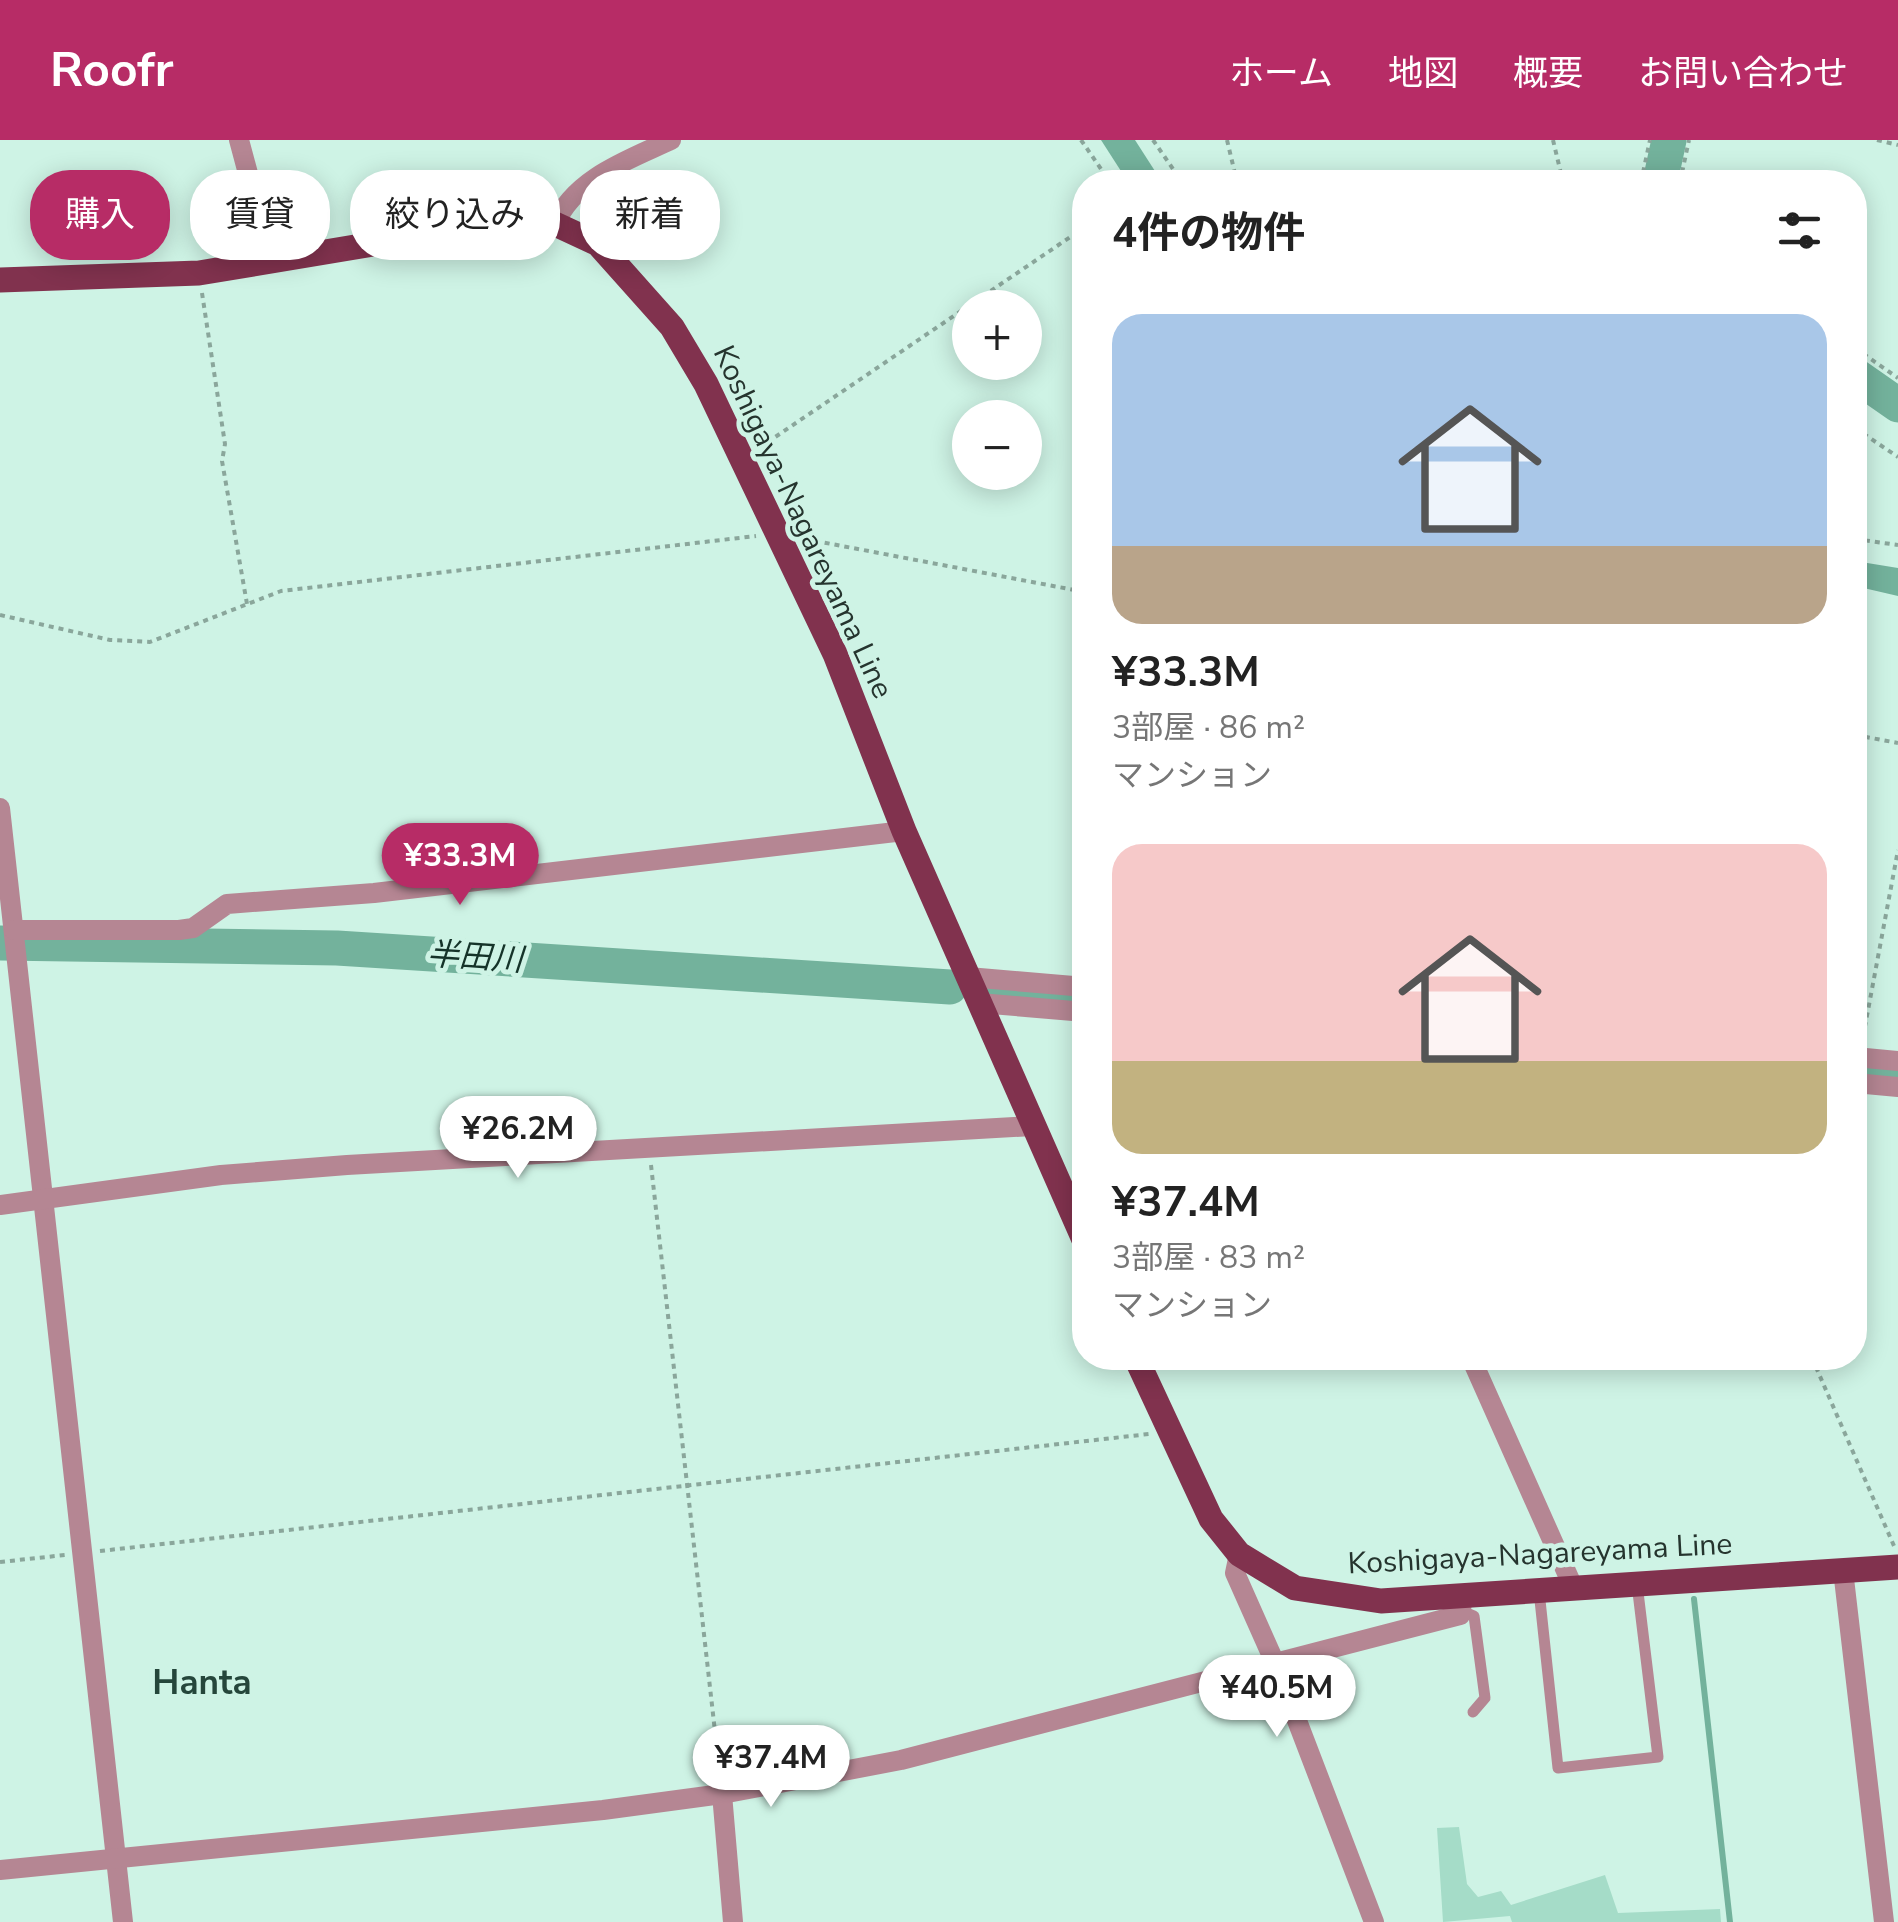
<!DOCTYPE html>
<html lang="ja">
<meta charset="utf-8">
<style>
:root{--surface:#fff;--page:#f6f6f6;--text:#222;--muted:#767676;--accent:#b72c66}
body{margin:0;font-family:"Nunito Sans","Noto Sans JP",sans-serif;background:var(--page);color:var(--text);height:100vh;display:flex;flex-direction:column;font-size:38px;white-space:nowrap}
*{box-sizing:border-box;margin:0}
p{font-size:32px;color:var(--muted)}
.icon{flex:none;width:55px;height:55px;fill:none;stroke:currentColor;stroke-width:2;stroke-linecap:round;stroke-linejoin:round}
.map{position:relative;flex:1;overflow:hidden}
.panel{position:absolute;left:1072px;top:30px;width:795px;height:1200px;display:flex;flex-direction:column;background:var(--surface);border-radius:40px;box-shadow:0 5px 25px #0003}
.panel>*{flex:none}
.guide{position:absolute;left:30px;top:30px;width:892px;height:90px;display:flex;gap:20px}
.fabs{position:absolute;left:952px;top:150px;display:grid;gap:20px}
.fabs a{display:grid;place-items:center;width:90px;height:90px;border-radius:50%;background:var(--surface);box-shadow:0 5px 25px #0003;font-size:50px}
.price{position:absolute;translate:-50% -85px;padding:0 22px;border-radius:35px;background:#fff;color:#222;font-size:32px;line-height:65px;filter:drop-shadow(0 2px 5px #0008)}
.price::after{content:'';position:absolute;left:50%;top:60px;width:30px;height:22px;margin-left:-15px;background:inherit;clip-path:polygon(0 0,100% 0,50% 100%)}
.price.on{background:var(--accent);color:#fff}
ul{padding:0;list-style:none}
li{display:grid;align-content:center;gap:20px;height:530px;padding:0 40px}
li span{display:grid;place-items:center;height:310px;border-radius:30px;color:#555}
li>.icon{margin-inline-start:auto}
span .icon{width:180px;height:180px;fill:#fffc;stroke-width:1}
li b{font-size:42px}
h2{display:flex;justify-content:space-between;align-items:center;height:120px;padding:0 40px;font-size:42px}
.chip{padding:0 35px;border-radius:40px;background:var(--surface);box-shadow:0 5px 25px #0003;font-size:35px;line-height:90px}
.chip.on{background:var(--accent);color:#fff}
header{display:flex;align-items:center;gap:60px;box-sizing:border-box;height:140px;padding:0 50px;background:var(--accent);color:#fff}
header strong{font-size:48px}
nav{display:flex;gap:55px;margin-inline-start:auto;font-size:35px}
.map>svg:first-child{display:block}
.green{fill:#a5dcc8}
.water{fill:#73b29c}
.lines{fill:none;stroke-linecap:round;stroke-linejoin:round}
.stream{stroke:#73b29c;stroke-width:6}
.river{stroke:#73b29c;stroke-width:35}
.path{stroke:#8aa69b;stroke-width:4;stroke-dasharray:5 5;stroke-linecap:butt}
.service{stroke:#b58693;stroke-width:11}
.minor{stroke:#b58693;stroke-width:20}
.primary{stroke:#81324e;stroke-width:25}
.labels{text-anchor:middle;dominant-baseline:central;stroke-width:10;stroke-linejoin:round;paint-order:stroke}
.street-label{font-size:30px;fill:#25342e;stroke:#cef3e5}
.water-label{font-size:32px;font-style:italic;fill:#153329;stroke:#cef3e5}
.quarter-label{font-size:35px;font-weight:bold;fill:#25463b;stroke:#cef3e5}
</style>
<header>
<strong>Roofr</strong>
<nav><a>ホーム</a><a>地図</a><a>概要</a><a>お問い合わせ</a></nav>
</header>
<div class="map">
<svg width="1898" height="1782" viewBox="0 0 1898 1782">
<rect width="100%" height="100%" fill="#cef3e5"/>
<!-- green -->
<path class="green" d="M1459 1687 1467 1744 1478 1757 1501 1751 1511 1765 1605 1735 1618 1773 1720 1769 1721 1782H1512L1510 1776 1443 1782 1437 1688Z"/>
<!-- water -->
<g class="water">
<path d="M1101 0H1135L1162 42H1128Z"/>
<path d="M1855 421 1898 428V456L1855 446Z"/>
</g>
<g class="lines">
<!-- stream -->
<path class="stream" d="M1694 1459 1730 1782"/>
<!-- river -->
<g class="river">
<path d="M1660 42 1669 0"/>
<path d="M1855 235 1898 265"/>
<path d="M0 803 337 808 950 847"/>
<path d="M997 851 1085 859"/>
<path d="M1855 930 1898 934"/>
</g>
<!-- path -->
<g class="path">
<path d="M1081 0 1110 42"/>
<path d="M1153 0 1182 42"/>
<path d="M1227 0 1237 42"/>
<path d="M1553 0 1563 42"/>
<path d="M1877 0 1898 5"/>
<path d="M1641 42 1650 0"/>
<path d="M1680 42 1689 0"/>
<path d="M202 153 225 304 222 321 247 464"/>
<path d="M1855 208 1898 238"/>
<path d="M1855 288 1898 317"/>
<path d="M759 308 1085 87"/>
<path d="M805 399 1085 452"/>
<path d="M1855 399 1898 405"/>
<path d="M0 475 110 500 150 502 281 451 756 396"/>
<path d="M1855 595 1898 603"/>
<path d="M1863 897 1898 710"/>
<path d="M651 1025 720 1636"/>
<path d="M1812 1218 1894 1406"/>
<path d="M100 1411 1149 1294"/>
<path d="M0 1422 65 1415"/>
</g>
<!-- service -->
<g class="service">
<path d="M1539 1451 1558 1628 1658 1617 1637 1444"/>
<path d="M1462 1471 1474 1476 1485 1558 1473 1572"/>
</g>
<!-- minor -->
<g class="minor">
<path d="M239 0 272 123"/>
<path d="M555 84C575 38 628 20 671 0"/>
<path d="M0 668 123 1782"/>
<path d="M14 790H179L193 788 227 764 374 753 904 691"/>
<path d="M968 837 1085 847"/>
<path d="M979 863 1085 872"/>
<path d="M1855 917 1898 921"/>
<path d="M1855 943 1898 947"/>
<path d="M0 1065 221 1035 347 1025 1033 986"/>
<path d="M1471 1218 1574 1449"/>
<path d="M1239 1414 1235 1433 1275 1523 1374 1782"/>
<path d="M1843 1430 1884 1782"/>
<path d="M722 1654 733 1782"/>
<path d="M0 1730 603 1670 722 1654 901 1620 1460 1475 1463 1457"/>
</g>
<!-- primary -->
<g class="primary">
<path d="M0 140 199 133 517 80 555 84 598 104 672 187 706 244 835 514 904 691 1085 1102"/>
<path d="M1136 1218 1211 1379 1239 1414 1295 1448 1381 1461 1898 1427"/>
</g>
</g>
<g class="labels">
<!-- street labels -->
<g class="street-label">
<text transform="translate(803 382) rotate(65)">Koshigaya-Nagareyama Line</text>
<text transform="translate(1540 1414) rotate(-3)">Koshigaya-Nagareyama Line</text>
</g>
<!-- water labels -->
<g class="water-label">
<text transform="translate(475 817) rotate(4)">半田川</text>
</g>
<!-- quarter labels -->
<g class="quarter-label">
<text x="202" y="1542">Hanta</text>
</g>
</g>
</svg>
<div class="fabs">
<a>+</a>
<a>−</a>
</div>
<b class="price on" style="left:460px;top:768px">¥33.3M</b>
<b class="price" style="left:518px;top:1041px">¥26.2M</b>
<b class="price" style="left:1277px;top:1600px">¥40.5M</b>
<b class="price" style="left:771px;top:1670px">¥37.4M</b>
<div class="guide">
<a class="chip on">購入</a>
<a class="chip">賃貸</a>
<a class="chip">絞り込み</a>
<a class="chip">新着</a>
</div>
<section class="panel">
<h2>4件の物件<svg class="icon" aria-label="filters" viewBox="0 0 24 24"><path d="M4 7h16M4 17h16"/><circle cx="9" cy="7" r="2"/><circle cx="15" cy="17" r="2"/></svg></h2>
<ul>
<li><span style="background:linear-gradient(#a9c7e8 75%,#b9a48a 0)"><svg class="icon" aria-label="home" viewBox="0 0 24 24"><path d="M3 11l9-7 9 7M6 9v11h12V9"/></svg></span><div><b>¥33.3M</b><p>3部屋 · 86 m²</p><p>マンション</p></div></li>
<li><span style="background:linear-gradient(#f6c9c9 70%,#c2b280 0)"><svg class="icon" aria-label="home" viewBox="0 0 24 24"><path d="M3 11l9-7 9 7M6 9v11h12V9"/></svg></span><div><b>¥37.4M</b><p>3部屋 · 83 m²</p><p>マンション</p></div></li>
</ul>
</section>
</div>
